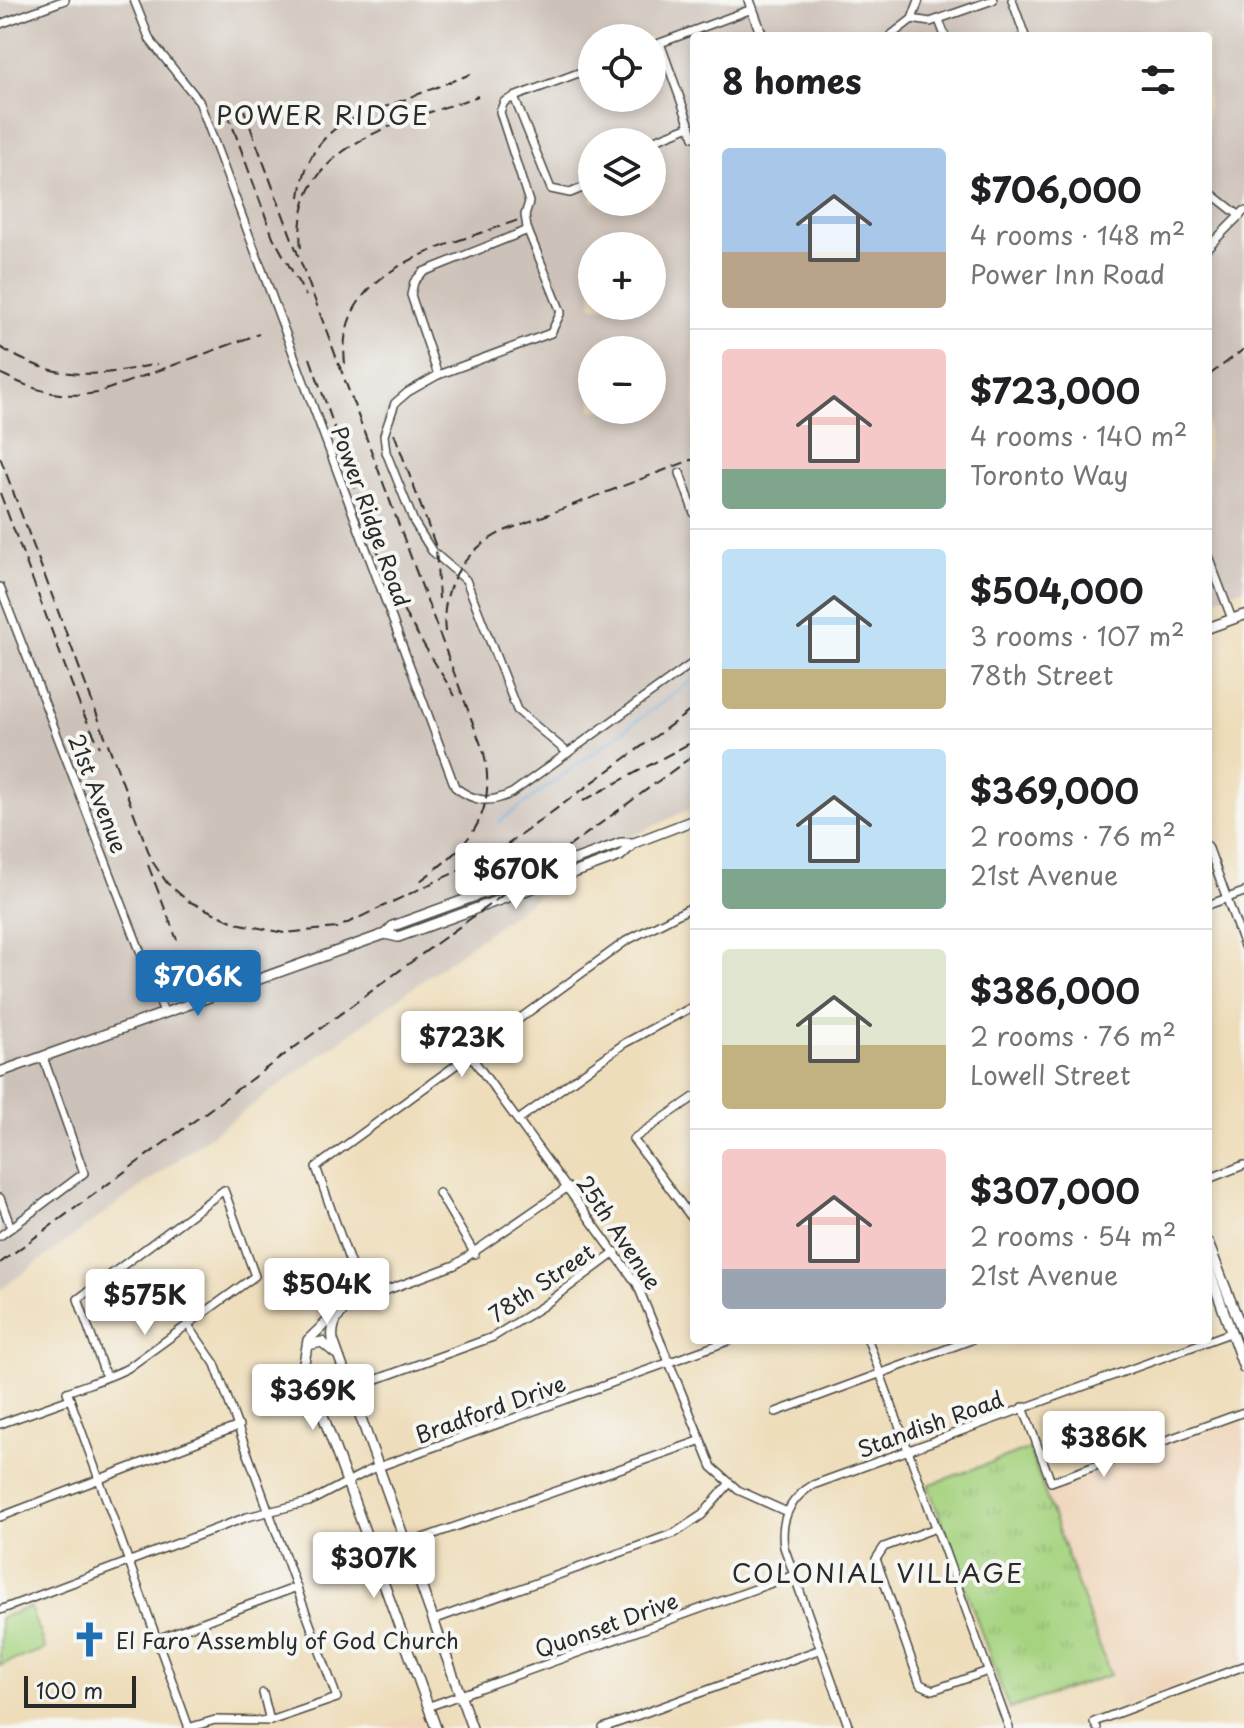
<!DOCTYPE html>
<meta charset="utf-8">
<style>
:root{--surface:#fff;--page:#f2f2f2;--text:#202124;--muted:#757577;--line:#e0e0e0;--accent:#1f6fb2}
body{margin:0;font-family:"Playpen Sans",sans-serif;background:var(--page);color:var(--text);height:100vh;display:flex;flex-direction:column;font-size:30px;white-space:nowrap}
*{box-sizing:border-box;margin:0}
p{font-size:26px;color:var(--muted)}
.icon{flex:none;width:44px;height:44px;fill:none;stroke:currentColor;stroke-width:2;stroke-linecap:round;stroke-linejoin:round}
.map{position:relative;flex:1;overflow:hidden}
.details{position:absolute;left:690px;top:32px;width:522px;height:1312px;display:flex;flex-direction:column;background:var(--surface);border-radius:8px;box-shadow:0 4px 12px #0003}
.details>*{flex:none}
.fabs{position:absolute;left:578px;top:24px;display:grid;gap:16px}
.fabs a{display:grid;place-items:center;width:88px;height:88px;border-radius:50%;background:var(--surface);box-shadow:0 4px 12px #0003;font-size:40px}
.scale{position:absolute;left:24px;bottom:20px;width:112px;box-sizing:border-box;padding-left:8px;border:4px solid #2b2b2b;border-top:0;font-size:22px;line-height:28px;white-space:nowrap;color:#2b2b2b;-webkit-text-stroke:6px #f6f6f2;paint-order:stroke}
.price{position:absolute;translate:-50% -68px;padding:0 18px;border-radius:8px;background:#fff;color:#222;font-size:26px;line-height:52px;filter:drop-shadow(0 2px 4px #0008)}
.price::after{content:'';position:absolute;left:50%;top:48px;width:24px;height:18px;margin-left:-12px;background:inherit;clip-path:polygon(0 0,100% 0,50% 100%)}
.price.current{background:var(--accent);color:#fff}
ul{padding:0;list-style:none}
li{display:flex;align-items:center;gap:24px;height:200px;padding:0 32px}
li+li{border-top:2px solid var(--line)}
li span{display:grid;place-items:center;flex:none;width:224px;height:160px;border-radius:8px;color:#555}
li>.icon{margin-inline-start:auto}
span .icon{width:96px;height:96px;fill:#fffc;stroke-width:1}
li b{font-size:34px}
h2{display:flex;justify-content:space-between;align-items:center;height:96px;padding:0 32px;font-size:34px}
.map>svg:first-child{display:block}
.built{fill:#efd6bb}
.industrial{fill:#cdc2b9;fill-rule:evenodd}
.green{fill:#a6d37f;stroke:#687f55;stroke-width:2}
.park{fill:url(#park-tufts);stroke:#687f55;stroke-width:2}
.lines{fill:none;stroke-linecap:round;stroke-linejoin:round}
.stream{stroke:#6fb3e5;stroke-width:2}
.street-casing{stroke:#484640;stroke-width:10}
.secondary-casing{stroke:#484640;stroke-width:12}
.street{stroke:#fff;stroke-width:7}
.secondary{stroke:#fff;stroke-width:9}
.rail{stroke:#2b2b2b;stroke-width:2;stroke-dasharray:12 6;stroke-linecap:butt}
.labels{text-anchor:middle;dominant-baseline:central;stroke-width:8;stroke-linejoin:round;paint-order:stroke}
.street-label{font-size:22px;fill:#2b2b2b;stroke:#f6f6f2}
.poi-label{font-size:22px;fill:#2b2b2b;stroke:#f6f6f2;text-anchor:start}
.quarter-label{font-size:26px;letter-spacing:2px;fill:#2b2b2b;stroke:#f6f6f2}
</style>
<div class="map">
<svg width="1244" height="1728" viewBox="0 0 1244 1728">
<defs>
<pattern id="park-tufts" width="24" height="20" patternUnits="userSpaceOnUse" patternTransform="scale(2)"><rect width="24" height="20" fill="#a6d37f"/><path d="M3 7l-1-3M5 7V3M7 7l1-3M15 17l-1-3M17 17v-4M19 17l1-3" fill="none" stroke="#8fb56e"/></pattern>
</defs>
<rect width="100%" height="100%" fill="#f6f6f2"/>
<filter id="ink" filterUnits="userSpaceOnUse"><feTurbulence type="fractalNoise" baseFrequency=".0125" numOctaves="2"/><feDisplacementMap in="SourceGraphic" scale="16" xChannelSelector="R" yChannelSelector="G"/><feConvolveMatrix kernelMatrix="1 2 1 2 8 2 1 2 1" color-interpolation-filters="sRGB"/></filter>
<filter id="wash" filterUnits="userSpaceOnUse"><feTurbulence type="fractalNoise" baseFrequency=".006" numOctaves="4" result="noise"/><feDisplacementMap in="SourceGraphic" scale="32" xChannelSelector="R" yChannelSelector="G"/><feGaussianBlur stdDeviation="1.8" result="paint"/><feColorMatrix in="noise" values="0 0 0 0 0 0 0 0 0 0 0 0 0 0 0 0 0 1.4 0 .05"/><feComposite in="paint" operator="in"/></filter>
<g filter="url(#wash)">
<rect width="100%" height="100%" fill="#eeddba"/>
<!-- built -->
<g class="built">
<path d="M1244 1419V1660L1121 1706 1044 1492Z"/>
<path d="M422 1712 428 1728H378Z"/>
</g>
<!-- industrial -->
<path class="industrial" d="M0 0H1244V588L1208 601V36H694V807L595 854 0 1290ZM592 38H652V98H592ZM592 142H652V202H592ZM592 246H652V306H592ZM592 350H652V410H592Z"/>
<!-- green -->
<path class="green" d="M30 1607 45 1649 0 1665V1618Z"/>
<!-- park -->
<path class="park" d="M1029 1449 1110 1675 1009 1709 928 1485Z"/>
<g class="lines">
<!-- stream -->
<path class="stream" d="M499 822 694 679"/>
</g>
</g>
<g filter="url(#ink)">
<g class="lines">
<defs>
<g id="street">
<path d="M134 0 150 40 199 101 455 787C474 802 490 804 512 793L694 662"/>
<path d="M1012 0 1025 36"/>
<path d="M912 19 930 22 993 0"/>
<path d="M939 20 945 36"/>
<path d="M0 24 65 0"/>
<path d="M890 36 912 19 919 0"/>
<path d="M660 43 694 137"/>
<path d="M652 46 752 9"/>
<path d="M514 97 551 189 570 193 592 184"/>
<path d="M650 142 690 126"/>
<path d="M1208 191 1240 216"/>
<path d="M1208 247 1244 211"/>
<path d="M438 375 411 295 414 282 423 272 528 230"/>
<path d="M680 473 694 513"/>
<path d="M1208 556 1232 619"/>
<path d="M0 587 164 1013"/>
<path d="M568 753 517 710 466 580 432 551 414 522 386 452 384 435 395 403 408 392 438 375 551 333 561 312 527 228 525 215 529 202 500 112 504 102 514 97 592 68"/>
<path d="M1208 846 1244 946"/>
<path d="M1208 905 1244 892"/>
<path d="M470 1055 637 1284 712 1467 738 1490 787 1512"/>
<path d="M694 1097 633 1139 694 1221"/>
<path d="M518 1120 625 1043 694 1006"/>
<path d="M1208 1179 1244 1165"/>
<path d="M568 1187 455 1265 363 1299 316 1167 626 941 694 906"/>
<path d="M439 1193 475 1254"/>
<path d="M0 1198 11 1228"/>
<path d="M0 1236 84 1173 43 1057"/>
<path d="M188 1325 215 1364 337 1698 270 1721 215 1720 188 1728"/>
<path d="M868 1340 1009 1728"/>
<path d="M350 1389 493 1337 543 1306 616 1252"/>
<path d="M70 1399 67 1392C87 1384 109 1378 128 1368L255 1276 224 1190 78 1299 106 1377"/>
<path d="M70 1399 189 1728"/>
<path d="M1023 1407 1051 1482 1244 1412"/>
<path d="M776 1412 971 1340"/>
<path d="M0 1424 70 1399"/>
<path d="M0 1517 239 1426"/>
<path d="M936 1528 884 1547 876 1559 920 1684 933 1690 988 1671"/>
<path d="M406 1544 699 1441"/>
<path d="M0 1610 247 1517 309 1502 370 1470 731 1340"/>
<path d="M433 1620 675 1533 702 1515 729 1484"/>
<path d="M157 1639 297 1587"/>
<path d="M263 1693 270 1721"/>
<path d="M430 1706 794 1575"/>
<path d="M603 1728 821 1649"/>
<path d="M849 1728 784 1547C780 1520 789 1499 813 1485L1230 1333"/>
<path d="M1097 1728 1094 1722 1244 1666"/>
</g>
<g id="secondary">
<path d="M749 0 762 36"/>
<path d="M1208 628 1244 615"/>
<path d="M385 934 398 937 620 856 634 843"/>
<path d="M0 1072 385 934 393 926 621 843H634L694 820"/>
<path d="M1208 1243 1244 1335"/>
<path d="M1208 1267 1244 1368"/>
<path d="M363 1299C345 1306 330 1318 333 1340L472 1728"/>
<path d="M333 1316 308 1340 304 1363 436 1728"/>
<path d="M308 1345 322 1342 335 1353"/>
</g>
</defs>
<!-- street casing -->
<use href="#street" class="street-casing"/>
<!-- secondary casing -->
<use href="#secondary" class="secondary-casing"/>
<!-- street -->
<use href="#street" class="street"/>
<!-- secondary -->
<use href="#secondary" class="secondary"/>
<!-- rail -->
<g class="rail">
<path d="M244 110 484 753C498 821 465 848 416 884"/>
<path d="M227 111 273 237 306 296"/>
<path d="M300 197C304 164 315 142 343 123L471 74"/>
<path d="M301 248C290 142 401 124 478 96"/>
<path d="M0 347C56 382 95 377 157 364"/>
<path d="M310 358 393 594 455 696"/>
<path d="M345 364C334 266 447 247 518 220"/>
<path d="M0 373C32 390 60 399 97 393L259 334"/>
<path d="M1208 376 1244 349"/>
<path d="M394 433 436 547 439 599"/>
<path d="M0 457 152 861 167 883 188 901 236 923 284 933 337 928 496 853 694 708"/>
<path d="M0 493 81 709 100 747"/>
<path d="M445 632C440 587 464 550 504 531L694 459"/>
<path d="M583 801 694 741"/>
<path d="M148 865 177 940"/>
<path d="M0 1263 694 755"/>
</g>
</g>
</g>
<!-- icons -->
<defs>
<symbol id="church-bare" viewBox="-9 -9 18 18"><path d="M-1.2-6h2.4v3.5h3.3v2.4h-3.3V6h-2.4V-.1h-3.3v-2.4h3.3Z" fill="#1f6fb2" stroke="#f6f6f2" stroke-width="2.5" paint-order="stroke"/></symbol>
</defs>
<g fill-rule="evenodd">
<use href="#church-bare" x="64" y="1614" width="51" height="51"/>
</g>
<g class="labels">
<!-- street labels -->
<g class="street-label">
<text transform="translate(372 516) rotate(70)">Power Ridge Road</text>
<text transform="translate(99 793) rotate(69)">21st Avenue</text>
<text transform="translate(620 1232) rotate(56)">25th Avenue</text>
<text transform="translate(541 1282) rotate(-34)">78th Street</text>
<text transform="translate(490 1408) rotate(-20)">Bradford Drive</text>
<text transform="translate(930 1423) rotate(-20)">Standish Road</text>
<text transform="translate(606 1624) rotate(-20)">Quonset Drive</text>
</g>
<!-- poi labels -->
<g class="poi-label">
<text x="116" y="1639">El Faro Assembly of God Church</text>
</g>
<!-- quarter labels -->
<g class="quarter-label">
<text x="323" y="114">POWER RIDGE</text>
<text x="878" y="1572">COLONIAL VILLAGE</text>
</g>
</g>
</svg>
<div class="fabs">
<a><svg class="icon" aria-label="locate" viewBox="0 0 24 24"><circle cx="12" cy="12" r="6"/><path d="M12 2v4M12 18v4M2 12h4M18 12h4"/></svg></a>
<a><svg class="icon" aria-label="layers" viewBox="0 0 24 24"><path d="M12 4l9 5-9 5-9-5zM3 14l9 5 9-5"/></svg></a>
<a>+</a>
<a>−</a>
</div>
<div class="scale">100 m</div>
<b class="price" style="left:516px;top:911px">$670K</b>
<b class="price current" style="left:198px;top:1018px">$706K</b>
<b class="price" style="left:462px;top:1079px">$723K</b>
<b class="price" style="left:327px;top:1326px">$504K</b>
<b class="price" style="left:145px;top:1337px">$575K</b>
<b class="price" style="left:313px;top:1432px">$369K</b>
<b class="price" style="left:1104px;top:1479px">$386K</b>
<b class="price" style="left:374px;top:1600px">$307K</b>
<section class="details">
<h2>8 homes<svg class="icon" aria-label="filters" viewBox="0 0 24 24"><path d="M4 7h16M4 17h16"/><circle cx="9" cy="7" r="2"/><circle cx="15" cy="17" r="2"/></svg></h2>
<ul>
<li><span style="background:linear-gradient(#a9c7e8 65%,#b9a48a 0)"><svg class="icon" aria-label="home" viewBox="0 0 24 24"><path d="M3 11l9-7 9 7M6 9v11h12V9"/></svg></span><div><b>$706,000</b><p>4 rooms · 148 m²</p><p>Power Inn Road</p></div></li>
<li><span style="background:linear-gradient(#f6c9c9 75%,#7fa58c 0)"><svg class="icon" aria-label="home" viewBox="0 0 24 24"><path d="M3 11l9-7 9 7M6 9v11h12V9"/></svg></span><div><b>$723,000</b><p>4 rooms · 140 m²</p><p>Toronto Way</p></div></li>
<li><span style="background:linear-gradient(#bfe0f5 75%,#c2b280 0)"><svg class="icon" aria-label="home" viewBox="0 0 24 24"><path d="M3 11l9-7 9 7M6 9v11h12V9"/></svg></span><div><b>$504,000</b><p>3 rooms · 107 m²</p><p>78th Street</p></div></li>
<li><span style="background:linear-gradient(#bfe0f5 75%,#7fa58c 0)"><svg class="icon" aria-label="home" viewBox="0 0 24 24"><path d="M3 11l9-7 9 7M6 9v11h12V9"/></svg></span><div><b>$369,000</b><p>2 rooms · 76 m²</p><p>21st Avenue</p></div></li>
<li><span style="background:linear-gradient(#dfe7d0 60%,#c2b280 0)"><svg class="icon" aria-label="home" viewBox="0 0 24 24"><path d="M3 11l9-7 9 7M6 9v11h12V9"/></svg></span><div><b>$386,000</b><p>2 rooms · 76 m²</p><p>Lowell Street</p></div></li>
<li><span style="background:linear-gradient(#f6c9c9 75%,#9aa5b1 0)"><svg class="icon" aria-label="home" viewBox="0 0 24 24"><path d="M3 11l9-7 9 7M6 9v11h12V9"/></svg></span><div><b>$307,000</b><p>2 rooms · 54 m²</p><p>21st Avenue</p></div></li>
</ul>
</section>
</div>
